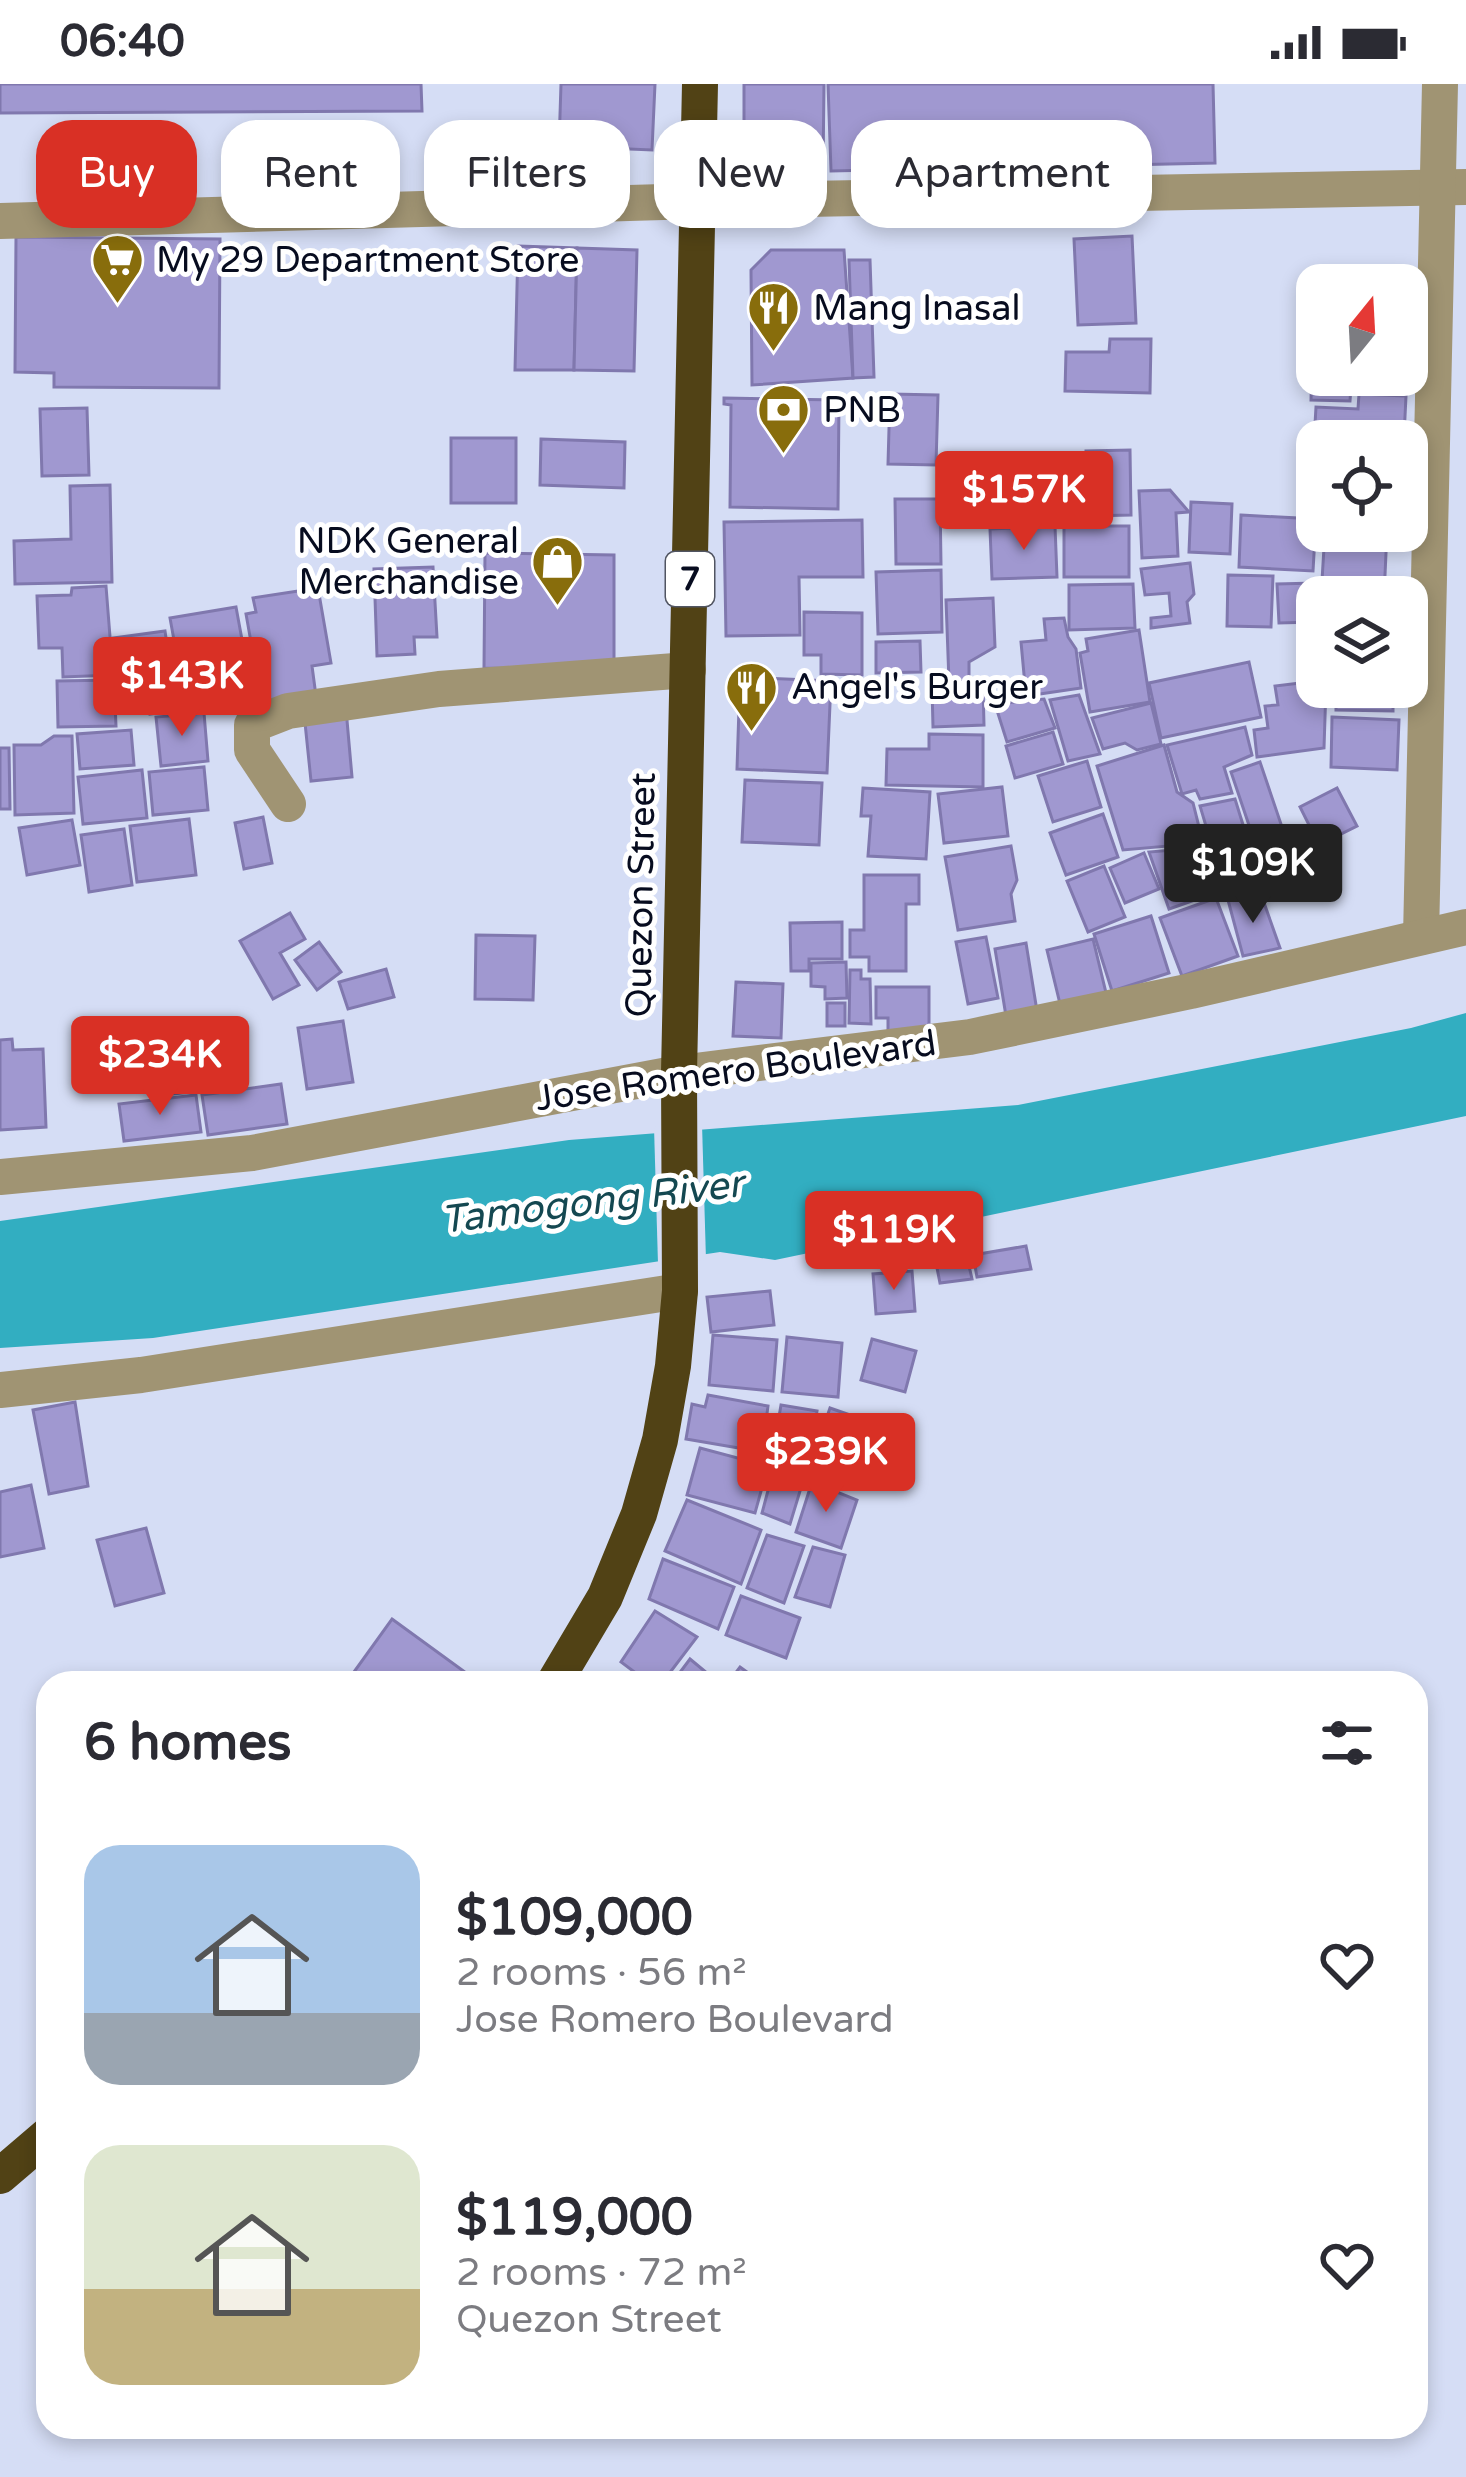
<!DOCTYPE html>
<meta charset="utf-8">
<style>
:root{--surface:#fff;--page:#f7f7f7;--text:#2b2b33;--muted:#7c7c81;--accent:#d93025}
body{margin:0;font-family:"Varela Round",sans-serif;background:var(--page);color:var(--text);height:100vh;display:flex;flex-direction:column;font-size:45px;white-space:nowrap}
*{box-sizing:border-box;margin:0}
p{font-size:39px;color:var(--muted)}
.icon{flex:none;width:66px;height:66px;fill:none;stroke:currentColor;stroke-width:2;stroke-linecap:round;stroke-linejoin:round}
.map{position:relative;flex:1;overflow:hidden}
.panel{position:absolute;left:36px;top:1587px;width:1392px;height:768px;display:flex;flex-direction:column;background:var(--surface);border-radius:36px;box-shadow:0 6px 18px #0003}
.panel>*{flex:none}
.hud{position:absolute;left:36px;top:36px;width:1395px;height:108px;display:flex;gap:24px}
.needle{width:78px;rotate:18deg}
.buttons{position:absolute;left:1296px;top:180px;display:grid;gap:24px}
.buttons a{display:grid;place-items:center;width:132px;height:132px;border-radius:24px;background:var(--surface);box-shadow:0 6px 18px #0003;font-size:60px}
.price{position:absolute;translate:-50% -102px;padding:0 27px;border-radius:12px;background:var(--accent);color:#fff;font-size:39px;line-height:78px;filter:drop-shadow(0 3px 6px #0008)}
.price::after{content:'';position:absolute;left:50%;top:72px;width:36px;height:27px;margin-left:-18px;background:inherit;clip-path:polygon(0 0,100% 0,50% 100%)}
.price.selected{background:#222;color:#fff}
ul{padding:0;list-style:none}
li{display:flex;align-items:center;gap:36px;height:300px;padding:0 48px}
li span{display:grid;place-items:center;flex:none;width:336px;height:240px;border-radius:36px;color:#555}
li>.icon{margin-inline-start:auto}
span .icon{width:144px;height:144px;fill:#fffc;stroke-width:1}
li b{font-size:51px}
h2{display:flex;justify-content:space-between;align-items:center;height:144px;padding:0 48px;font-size:51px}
.chip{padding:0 42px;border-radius:36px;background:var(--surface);box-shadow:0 6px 18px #0003;font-size:42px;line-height:108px}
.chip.selected{background:var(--accent);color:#fff}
.status{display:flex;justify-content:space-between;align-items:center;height:84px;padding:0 60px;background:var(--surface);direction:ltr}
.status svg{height:33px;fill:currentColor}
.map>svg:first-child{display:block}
.water{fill:#32aec1}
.pier{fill:#d5ddf5}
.building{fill:#a098d0;stroke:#8078ae;stroke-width:3}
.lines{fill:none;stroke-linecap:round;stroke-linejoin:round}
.minor{stroke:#a09473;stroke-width:36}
.highway{stroke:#514215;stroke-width:36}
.labels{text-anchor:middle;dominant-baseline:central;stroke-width:10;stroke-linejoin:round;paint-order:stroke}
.shield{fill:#fff;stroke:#515562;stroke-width:3}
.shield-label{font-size:33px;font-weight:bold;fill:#070c1f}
.poi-label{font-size:36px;fill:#070c1f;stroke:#fff;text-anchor:start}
.street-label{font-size:36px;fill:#070c1f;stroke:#fff}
.water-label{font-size:39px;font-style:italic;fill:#144851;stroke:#fff}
</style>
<div class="status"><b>06:40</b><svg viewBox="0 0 49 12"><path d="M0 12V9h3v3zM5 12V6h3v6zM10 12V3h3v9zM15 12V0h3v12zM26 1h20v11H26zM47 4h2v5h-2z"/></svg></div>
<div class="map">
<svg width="1466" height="2393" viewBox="0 0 1466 2393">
<rect width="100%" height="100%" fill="#d5ddf5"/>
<!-- water -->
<path class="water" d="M1466 929V1032L775 1176 720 1168 153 1254 0 1264V1137L569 1056 1018 1021 1411 944Z"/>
<!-- pier -->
<path class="pier" d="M702 1040 706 1176 658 1180 654 1043Z"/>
<!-- building -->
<g class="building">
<path d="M0 0H421L422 27 0 29Z"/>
<path d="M561 0H655L652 66 559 62Z"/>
<path d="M744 0H824L823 86H744Z"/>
<path d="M828 0H1213L1215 79 831 87Z"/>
<path d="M1132 152 1136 239 1078 241 1074 155Z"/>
<path d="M16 153 220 155 219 304 54 303V289L15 288Z"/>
<path d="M518 162 577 164 574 286H515Z"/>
<path d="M577 164 637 166 634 287 574 286Z"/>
<path d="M771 166H844L853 294 752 301 751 186Z"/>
<path d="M849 176H870L874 293 853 294Z"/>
<path d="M1313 232H1317V291H1405L1404 304 1351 303 1350 317 1311 316Z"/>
<path d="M1110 255H1151L1150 309 1065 307 1066 268H1109Z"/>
<path d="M890 310 938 311 936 381 888 380Z"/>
<path d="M1359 310 1406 312 1404 353 1367 351V357H1317V375H1313L1316 323 1358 325Z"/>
<path d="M724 314 839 316 838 425 730 423 731 321 724 320Z"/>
<path d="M87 324 89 391 42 392 40 325Z"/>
<rect x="451" y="354" width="65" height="65"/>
<path d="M541 355 625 358 624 404 540 401Z"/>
<path d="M1130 366 1131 431 1087 432 1086 367Z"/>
<path d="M1035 378H1076V433H957L956 392H1035Z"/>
<path d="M110 401 112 498 15 500 14 457 71 455 70 402Z"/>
<path d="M1170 406 1189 428 1176 429 1178 472 1142 474 1139 407Z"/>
<path d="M895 415H940L941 480H896Z"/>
<path d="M1191 418 1232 420 1230 470 1189 468Z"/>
<path d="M1241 431 1316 435 1313 487 1239 483Z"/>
<path d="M862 436 863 493H799L800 551 726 552 724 438Z"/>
<path d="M1055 442 1057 493 992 495 990 445Z"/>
<rect x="1064" y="442" width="65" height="51"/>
<path d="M1325 447H1387L1384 513H1321Z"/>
<path d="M485 469 614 471V586L484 584Z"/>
<path d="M1190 479 1194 510 1187 518 1190 539 1151 544V534L1171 532 1169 509 1145 511 1141 485Z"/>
<path d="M433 483 437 553H414L415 570 377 572 374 485Z"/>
<path d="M941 486 942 548 878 550 876 488Z"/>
<path d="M1228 491 1273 492 1271 543 1227 542Z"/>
<path d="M1315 499V538L1279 539 1277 500Z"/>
<path d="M1133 500 1135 544 1069 546V501Z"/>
<path d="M106 502 113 591 63 593 62 564H39L37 512 71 511 72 504Z"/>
<path d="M318 504 331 579 312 582 316 612 262 620 246 530 256 528 253 514Z"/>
<path d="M993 514 995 563 969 578V597L949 598 946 516Z"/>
<path d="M236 523 245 572 179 584 170 534Z"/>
<path d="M804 528 862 529V591L821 590V571H804Z"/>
<path d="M1064 534 1068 553 1076 565 1081 604 1026 612 1021 558 1046 556 1044 535Z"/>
<path d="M1139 546 1150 618 1090 628 1080 569 1088 567 1086 555Z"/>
<path d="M165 547 172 595 192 592 196 624 150 630 149 618 123 621 113 554Z"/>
<path d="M920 557 921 588 876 589V558Z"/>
<path d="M1249 578 1261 633 1161 654 1149 599Z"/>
<path d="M740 593 831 597 827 689 737 685Z"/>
<path d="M114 596 116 642 58 643 57 597Z"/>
<path d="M1317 597V603H1326L1324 664 1257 673 1254 646 1268 644 1265 622 1278 621 1275 602Z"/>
<path d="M983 602 984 641 933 643 932 603Z"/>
<path d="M1336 603H1393V627L1336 626Z"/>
<path d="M1079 611 1100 670 1068 677 1050 616Z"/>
<path d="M1044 615 1055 644 1007 658 995 620Z"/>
<path d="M1151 619 1161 660 1137 666 1125 659 1103 665 1092 634Z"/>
<path d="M346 625 352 693 311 697 304 629Z"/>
<path d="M204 629 208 677 161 682 156 633Z"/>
<path d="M1332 633 1399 636 1397 686 1331 683Z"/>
<path d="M1245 643 1252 671 1224 683 1232 709 1200 715 1196 706 1182 710 1167 661Z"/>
<path d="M131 646 134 681 80 685 77 650Z"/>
<path d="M1053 648 1063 680 1015 694 1006 662Z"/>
<path d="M929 650 983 651V703L886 701 887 665H929Z"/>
<path d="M54 652H72L74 729 15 731 14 661H41Z"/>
<path d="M1164 661 1177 708 1193 719 1203 759 1123 766 1097 682Z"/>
<path d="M0 664H9L10 725H0Z"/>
<path d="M1087 677 1101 723 1053 738 1038 692Z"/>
<path d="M1260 678 1283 746 1254 756 1231 688Z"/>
<path d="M204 683 208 726 153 731 149 688Z"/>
<path d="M142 686 147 734 83 740 78 693Z"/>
<path d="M745 696 822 699 819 761 742 758Z"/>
<path d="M1002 703 1008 752 944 759 938 710Z"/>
<path d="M863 704 930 708 926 775 868 772 871 732H861Z"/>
<path d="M1337 704 1357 742 1319 761 1300 723Z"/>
<path d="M1235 715 1249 760 1263 761 1271 799 1261 807 1228 816 1200 722Z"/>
<path d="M1103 730 1118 773 1066 791 1050 749Z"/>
<path d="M263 733 272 779 244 785 235 739Z"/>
<path d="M189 735 196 791 137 798 130 742Z"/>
<path d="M72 736 80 781 27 791 19 744Z"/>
<path d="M124 745 132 801 89 808 81 751Z"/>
<path d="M1011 762 1017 796 1011 810 1015 837 958 846 945 773Z"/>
<path d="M1208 763 1223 806 1169 825 1149 768Z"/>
<path d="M1144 769 1159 805 1125 819 1110 784Z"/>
<path d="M1104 782 1125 833 1088 848 1067 797Z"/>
<path d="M864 791H919V820H906V887H869V873H850V846H864Z"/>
<path d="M1262 813 1280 864 1243 872 1228 816Z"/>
<path d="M1216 814 1238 872 1182 892 1160 834Z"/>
<path d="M290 829 305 855 280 869 299 901 273 915 240 857Z"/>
<path d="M1151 832 1169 889 1112 907 1094 850Z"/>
<path d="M842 838V875H809V887H791L790 839Z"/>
<path d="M476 851 535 852 533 916 475 915Z"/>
<path d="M986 853 998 914 968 920 956 858Z"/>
<path d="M1093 855 1107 913 1061 924 1047 866Z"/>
<path d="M319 858 341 888 317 906 295 876Z"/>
<path d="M1026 859 1037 927 1006 932 995 865Z"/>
<path d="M846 878 847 914 825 915V903L811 902V879Z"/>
<path d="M386 885 394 913 348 925 339 898Z"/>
<path d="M850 886H861V895H870L871 940 849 939Z"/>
<path d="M736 898 783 900 781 954 733 952Z"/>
<path d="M876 903H929V947H888V934H876Z"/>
<rect x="827" y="919" width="18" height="23"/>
<path d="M343 937 353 998 307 1005 298 944Z"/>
<path d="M140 947 149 1002 114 1008 104 953Z"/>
<path d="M12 955 13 966 43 965 46 1043 0 1046V956Z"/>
<path d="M205 962 210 1006 154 1012 149 968Z"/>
<path d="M281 1000 287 1040 208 1051 202 1011Z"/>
<path d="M196 1011 201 1048 124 1057 119 1020Z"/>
<path d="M964 1160 972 1195 940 1199 933 1164Z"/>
<path d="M1026 1162 1031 1185 977 1193 973 1171Z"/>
<path d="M912 1187 915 1227 876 1230 873 1190Z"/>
<path d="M770 1207 774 1241 711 1248 707 1213Z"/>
<path d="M713 1251 777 1256 773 1307 709 1301Z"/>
<path d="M787 1253 842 1259 838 1313 782 1308Z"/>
<path d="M872 1255 916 1267 905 1308 861 1296Z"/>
<path d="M708 1311 768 1322 762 1368 686 1355 692 1320 705 1323Z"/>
<path d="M75 1318 88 1402 49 1410 33 1326Z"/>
<path d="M781 1321 817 1327 809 1374 773 1368Z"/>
<path d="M830 1324 873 1339 859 1387 823 1374 830 1356 820 1353Z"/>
<path d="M700 1364 768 1382 755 1429 687 1411Z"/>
<path d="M774 1384 804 1394 790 1440 762 1429Z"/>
<path d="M812 1398 857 1416 841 1464 796 1448Z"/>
<path d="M31 1401 44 1464 0 1473V1408Z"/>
<path d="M687 1416 761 1446 741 1500 665 1467Z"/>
<path d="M146 1444 164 1509 115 1522 97 1456Z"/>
<path d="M767 1451 804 1462 784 1519 747 1504Z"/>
<path d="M813 1463 845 1471 830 1523 795 1513Z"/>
<path d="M663 1475 734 1503 718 1545 649 1515Z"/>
<path d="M741 1512 800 1534 786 1574 726 1551Z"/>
<path d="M655 1527 697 1553 662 1599H649L621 1578Z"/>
<path d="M392 1535 469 1591 463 1599H346Z"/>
<path d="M690 1575 719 1599H672Z"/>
<path d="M740 1583 762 1599H728Z"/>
</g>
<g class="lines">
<!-- minor -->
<g class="minor">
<path d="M0 137 698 117 1466 103"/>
<path d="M288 720 252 666V641L288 627 439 605 688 586"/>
<path d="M1421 853 1440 0"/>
<path d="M0 1093 252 1069 679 989 970 953 1191 907 1466 843"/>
<path d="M0 1306 141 1291 680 1207"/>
</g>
<!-- highway -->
<g class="highway">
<path d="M554 1599 605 1513 639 1430 660 1356 673 1282 680 1207 679 989 700 0"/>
<path d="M0 2092 48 2051"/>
</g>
</g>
<!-- icons -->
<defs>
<symbol id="supermarket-pin" viewBox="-11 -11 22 30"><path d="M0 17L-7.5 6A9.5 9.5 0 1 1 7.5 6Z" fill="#886d0c" stroke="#fff"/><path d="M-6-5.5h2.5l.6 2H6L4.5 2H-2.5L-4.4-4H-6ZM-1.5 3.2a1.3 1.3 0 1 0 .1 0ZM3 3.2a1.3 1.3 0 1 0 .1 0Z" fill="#fff"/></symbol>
<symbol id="restaurant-pin" viewBox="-11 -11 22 30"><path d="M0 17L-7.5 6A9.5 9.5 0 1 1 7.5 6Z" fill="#886d0c" stroke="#fff"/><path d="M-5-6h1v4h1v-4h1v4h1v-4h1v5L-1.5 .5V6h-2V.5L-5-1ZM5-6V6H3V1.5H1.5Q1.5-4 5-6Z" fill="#fff"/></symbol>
<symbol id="bank-pin" viewBox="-11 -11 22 30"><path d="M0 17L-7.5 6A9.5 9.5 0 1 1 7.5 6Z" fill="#886d0c" stroke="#fff"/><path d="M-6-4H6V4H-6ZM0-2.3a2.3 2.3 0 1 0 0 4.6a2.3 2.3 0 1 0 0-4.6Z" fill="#fff"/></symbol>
<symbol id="shop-pin" viewBox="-11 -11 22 30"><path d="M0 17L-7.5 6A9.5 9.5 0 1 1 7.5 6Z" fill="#886d0c" stroke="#fff"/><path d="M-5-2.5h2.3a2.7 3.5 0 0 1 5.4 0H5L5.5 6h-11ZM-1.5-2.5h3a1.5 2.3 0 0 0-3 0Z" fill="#fff"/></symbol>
</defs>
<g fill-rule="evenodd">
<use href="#supermarket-pin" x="88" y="146" width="59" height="81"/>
<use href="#restaurant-pin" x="744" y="194" width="59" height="81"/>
<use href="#bank-pin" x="754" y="296" width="59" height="81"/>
<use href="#shop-pin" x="528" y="448" width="59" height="81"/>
<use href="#restaurant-pin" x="722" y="574" width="59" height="81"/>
</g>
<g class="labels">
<!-- shield labels -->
<rect class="shield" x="666" y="468" width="48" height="54" rx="9"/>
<g class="shield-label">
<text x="690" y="495">7</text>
</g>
<!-- poi labels -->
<g class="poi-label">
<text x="156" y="176">My 29 Department Store</text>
<text x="813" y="224">Mang Inasal</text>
<text x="823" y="326">PNB</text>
<text x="519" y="457" text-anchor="end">NDK General<tspan x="519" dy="41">Merchandise</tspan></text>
<text x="791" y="603">Angel's Burger</text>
</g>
<!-- street labels -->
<g class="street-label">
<text transform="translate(641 811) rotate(-89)">Quezon Street</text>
<text transform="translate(736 987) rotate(-8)">Jose Romero Boulevard</text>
</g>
<!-- water labels -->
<g class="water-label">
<text transform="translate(592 1118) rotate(-7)">Tamogong River</text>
</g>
</g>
</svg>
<div class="buttons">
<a><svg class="needle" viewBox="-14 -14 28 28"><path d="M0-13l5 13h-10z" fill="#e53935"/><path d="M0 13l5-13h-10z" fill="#7c7c81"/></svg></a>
<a><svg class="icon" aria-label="locate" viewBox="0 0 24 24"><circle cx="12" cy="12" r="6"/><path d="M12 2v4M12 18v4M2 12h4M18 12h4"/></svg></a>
<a><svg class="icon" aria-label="layers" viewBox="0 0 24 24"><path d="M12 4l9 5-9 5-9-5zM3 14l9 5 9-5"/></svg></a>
</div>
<b class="price" style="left:1024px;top:469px">$157K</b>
<b class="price" style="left:182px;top:655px">$143K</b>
<b class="price selected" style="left:1253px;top:842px">$109K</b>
<b class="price" style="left:160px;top:1034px">$234K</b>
<b class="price" style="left:894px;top:1209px">$119K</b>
<b class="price" style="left:826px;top:1431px">$239K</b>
<div class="hud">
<a class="chip selected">Buy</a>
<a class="chip">Rent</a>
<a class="chip">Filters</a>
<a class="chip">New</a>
<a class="chip">Apartment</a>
</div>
<section class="panel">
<h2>6 homes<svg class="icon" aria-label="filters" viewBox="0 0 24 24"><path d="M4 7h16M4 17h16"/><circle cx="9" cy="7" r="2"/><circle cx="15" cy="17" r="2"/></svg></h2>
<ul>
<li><span style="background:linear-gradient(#a9c7e8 70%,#9aa5b1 0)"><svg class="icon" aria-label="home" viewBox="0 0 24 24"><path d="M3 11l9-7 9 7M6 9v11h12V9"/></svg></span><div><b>$109,000</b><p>2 rooms · 56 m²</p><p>Jose Romero Boulevard</p></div><svg class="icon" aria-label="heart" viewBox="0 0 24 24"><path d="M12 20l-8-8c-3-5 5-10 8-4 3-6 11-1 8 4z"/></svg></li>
<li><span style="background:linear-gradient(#dfe7d0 60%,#c2b280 0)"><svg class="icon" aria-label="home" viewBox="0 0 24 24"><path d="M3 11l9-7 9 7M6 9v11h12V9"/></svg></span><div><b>$119,000</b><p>2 rooms · 72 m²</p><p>Quezon Street</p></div><svg class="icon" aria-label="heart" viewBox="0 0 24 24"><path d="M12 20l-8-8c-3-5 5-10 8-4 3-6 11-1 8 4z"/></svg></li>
</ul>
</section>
</div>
